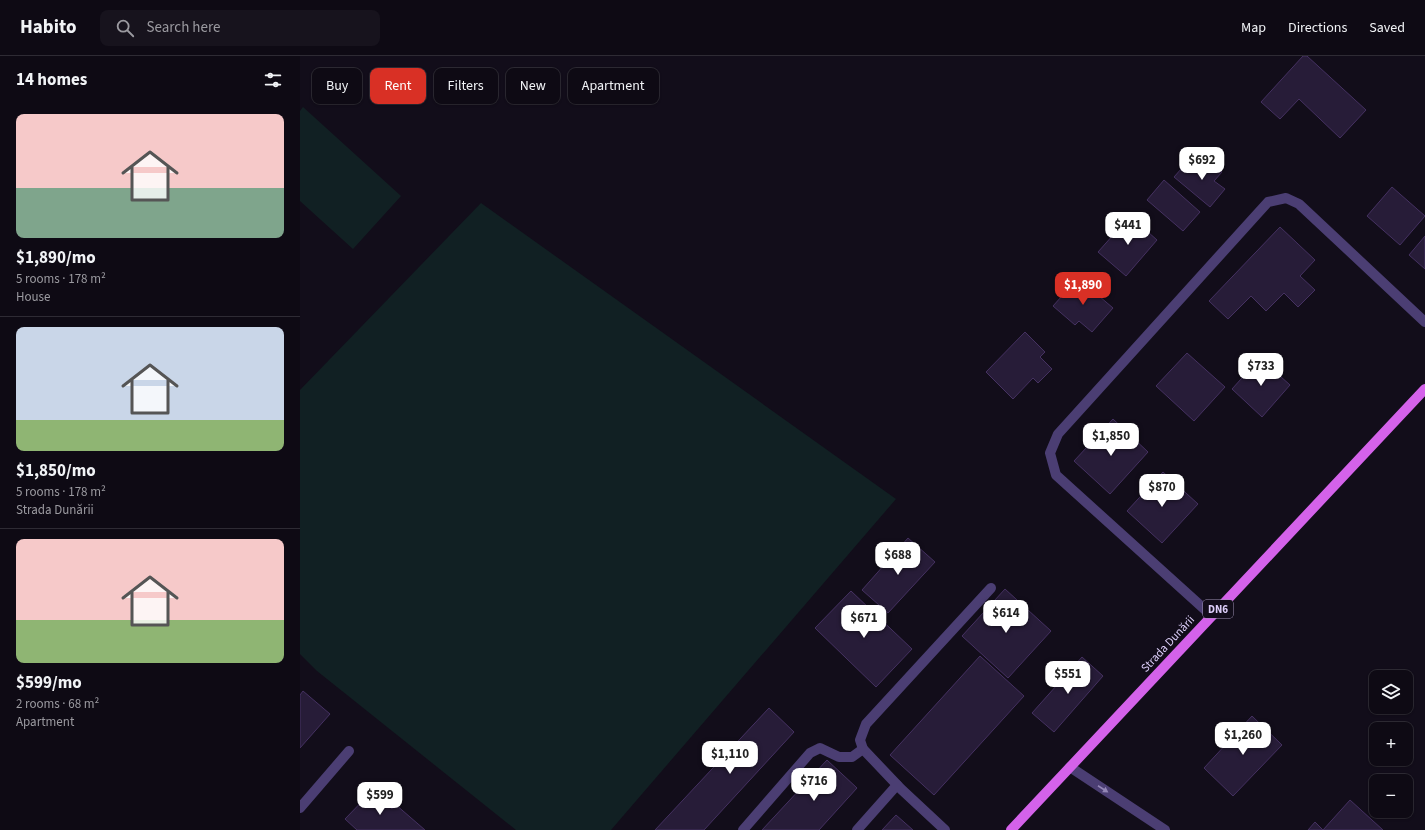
<!DOCTYPE html>
<meta charset="utf-8">
<style>
:root{--surface:#0e0a14;--page:#17131d;--text:#f1f3f6;--muted:#9b9aa0;--line:#2e2b34;--accent:#d93025}
body{margin:0;font-family:"Source Sans 3",sans-serif;background:var(--page);color:var(--text);height:100vh;display:flex;flex-direction:column;font-size:15px;white-space:nowrap}
*{box-sizing:border-box;margin:0}
p{font-size:13px;color:var(--muted)}
.icon{flex:none;width:22px;height:22px;fill:none;stroke:currentColor;stroke-width:2;stroke-linecap:round;stroke-linejoin:round}
.map{position:relative;flex:1;overflow:hidden}
.drawer{display:flex;flex-direction:column;background:var(--surface);width:300px}
.drawer>*{flex:none}
.hud{position:absolute;left:12px;top:12px;width:380px;height:36px;display:flex;gap:8px}
.buttons{position:absolute;left:1069px;top:614px;display:grid;gap:8px}
.buttons a{display:grid;place-items:center;width:44px;height:44px;border-radius:8px;background:var(--surface);box-shadow:0 1px 3px #0004,0 0 0 1px var(--line);font-size:20px}
.price{position:absolute;translate:-50% -34px;padding:0 9px;border-radius:8px;background:#fff;color:#222;font-size:13px;line-height:26px;filter:drop-shadow(0 1px 2px #0008)}
.price::after{content:'';position:absolute;left:50%;top:24px;width:12px;height:9px;margin-left:-6px;background:inherit;clip-path:polygon(0 0,100% 0,50% 100%)}
.price.selected{background:var(--accent);color:#fff}
ul{padding:0;list-style:none}
li{display:grid;align-content:center;gap:8px;height:212px;padding:0 16px}
li+li{border-top:1px solid var(--line)}
li span{display:grid;place-items:center;height:124px;border-radius:8px;color:#555}
li>.icon{margin-inline-start:auto}
span .icon{width:72px;height:72px;fill:#fffc;stroke-width:1}
li b{font-size:17px}
h2{display:flex;justify-content:space-between;align-items:center;height:48px;padding:0 16px;font-size:17px}
.chip{padding:0 14px;border-radius:8px;background:var(--surface);box-shadow:0 1px 3px #0004,0 0 0 1px var(--line);font-size:14px;line-height:36px}
.chip.selected{background:var(--accent);color:#fff}
header{display:flex;align-items:center;gap:24px;box-sizing:border-box;height:56px;padding:0 20px;background:var(--surface);border-bottom:1px solid var(--line)}
header strong{font-size:19px}
nav{display:flex;gap:22px;margin-inline-start:auto;font-size:14px}
.search{width:280px;height:36px;background:var(--page);display:flex;align-items:center;gap:10px;box-sizing:border-box;padding:0 14px;border-radius:8px;color:var(--muted);font-size:15px}
main{display:flex;flex:1;min-height:0}
.map>svg:first-child{display:block}
.green{fill:#112023}
.building{fill:#271c38;stroke:#453161}
.lines{fill:none;stroke-linecap:round;stroke-linejoin:round}
.minor{stroke:#4b3e73;stroke-width:10}
.major{stroke:#d462ea;stroke-width:10}
.oneway{fill:#9386b6}
.labels{text-anchor:middle;dominant-baseline:central;stroke-width:3.5;stroke-linejoin:round;paint-order:stroke}
.shield{fill:#120d1a;stroke:#9f93b5;stroke-width:1}
.shield-label{font-size:11px;font-weight:bold;fill:#dbcdf8}
.street-label{font-size:12px;fill:#dbcdf8;stroke:#120d1a}
</style>
<header>
<strong>Habito</strong>
<div class="search"><svg class="icon" aria-label="search" viewBox="0 0 24 24"><circle cx="10" cy="10" r="6"/><path d="M15 15l6 6"/></svg>Search here</div>
<nav><a>Map</a><a>Directions</a><a>Saved</a></nav>
</header>
<main>
<section class="drawer">
<h2>14 homes<svg class="icon" aria-label="filters" viewBox="0 0 24 24"><path d="M4 7h16M4 17h16"/><circle cx="9" cy="7" r="2"/><circle cx="15" cy="17" r="2"/></svg></h2>
<ul>
<li><span style="background:linear-gradient(#f6c9c9 60%,#7fa58c 0)"><svg class="icon" aria-label="home" viewBox="0 0 24 24"><path d="M3 11l9-7 9 7M6 9v11h12V9"/></svg></span><div><b>$1,890/mo</b><p>5 rooms · 178 m²</p><p>House</p></div></li>
<li><span style="background:linear-gradient(#c9d6e8 75%,#8fb573 0)"><svg class="icon" aria-label="home" viewBox="0 0 24 24"><path d="M3 11l9-7 9 7M6 9v11h12V9"/></svg></span><div><b>$1,850/mo</b><p>5 rooms · 178 m²</p><p>Strada Dunării</p></div></li>
<li><span style="background:linear-gradient(#f6c9c9 65%,#8fb573 0)"><svg class="icon" aria-label="home" viewBox="0 0 24 24"><path d="M3 11l9-7 9 7M6 9v11h12V9"/></svg></span><div><b>$599/mo</b><p>2 rooms · 68 m²</p><p>Apartment</p></div></li>
</ul>
</section>
<div class="map">
<svg width="1125" height="774" viewBox="0 0 1125 774">
<rect width="100%" height="100%" fill="#120d1a"/>
<!-- green -->
<g class="green">
<path d="M3 51 101 140 53 193 0 145V55Z"/>
<path d="M181 147 596 443 311 774H216L17 615 0 598V334Z"/>
</g>
<!-- building -->
<g class="building">
<path d="M1003 0H1007L1066 54 1040 82 999 43 980 63 961 46Z"/>
<path d="M905 101 922 116 914 125 925 133 910 151 874 121 889 104 897 111Z"/>
<path d="M864 124 900 156 883 175 847 144Z"/>
<path d="M1092 131 1125 160 1100 189 1067 160Z"/>
<path d="M830 160 857 184 826 220 798 196Z"/>
<path d="M980 171 1015 204 1000 220 1015 234 998 251 984 237 966 255 951 240 928 263 909 245Z"/>
<path d="M1125 180V213L1109 199Z"/>
<path d="M778 222 813 252 792 276 779 265 775 269 753 250Z"/>
<path d="M725 276 745 296 740 301 752 313 738 327 733 322 713 343 686 316Z"/>
<path d="M887 297 925 331 894 365 856 330Z"/>
<path d="M960 302 990 329 962 361 932 333Z"/>
<path d="M813 363 848 396 810 438 774 405Z"/>
<path d="M863 416 898 448 862 487 827 455Z"/>
<path d="M608 482 635 506 588 557 562 534Z"/>
<path d="M705 533 751 575 708 622 662 580Z"/>
<path d="M551 535 612 593 576 631 515 572Z"/>
<path d="M680 600 724 640 634 739 590 699Z"/>
<path d="M782 601 803 620 754 676 732 657Z"/>
<path d="M3 635 30 658 0 692V639Z"/>
<path d="M469 652 494 676 404 774H355Z"/>
<path d="M952 660 982 689 933 740 904 712Z"/>
<path d="M527 704 557 732 519 774H462Z"/>
<path d="M73 734 92 753 95 748 125 774H57L45 763Z"/>
<path d="M1050 744 1083 774H1008L1015 766 1023 774Z"/>
<path d="M596 759 613 774H582Z"/>
</g>
<g class="lines">
<!-- minor -->
<g class="minor">
<path d="M912 560 756 419 750 397 758 378 968 146 986 142 999 148 1125 266"/>
<path d="M770 711 865 774"/>
<path d="M0 752 49 695"/>
<path d="M443 774 510 697 520 692 539 701H552L563 693"/>
<path d="M557 774 597 729"/>
<path d="M645 774 601 733 563 693 560 684 566 668 691 532"/>
</g>
<!-- major -->
<path class="major" d="M711 774 1125 333"/>
</g>
<!-- one-way arrows -->
<defs><path id="oneway-solid" d="M-6-.8H1V-3.2L6.5 0L1 3.2V.8H-6Z"/></defs>
<use class="oneway" href="#oneway-solid" transform="translate(803 733) rotate(33)"/>
<g class="labels">
<!-- shield labels -->
<rect class="shield" x="903" y="544" width="30" height="18" rx="3"/>
<g class="shield-label">
<text x="918" y="553">DN6</text>
</g>
<!-- street labels -->
<g class="street-label">
<text transform="translate(868 588) rotate(-47)">Strada Dunării</text>
</g>
</g>
</svg>
<div class="buttons">
<a><svg class="icon" aria-label="layers" viewBox="0 0 24 24"><path d="M12 4l9 5-9 5-9-5zM3 14l9 5 9-5"/></svg></a>
<a>+</a>
<a>−</a>
</div>
<b class="price" style="left:902px;top:125px">$692</b>
<b class="price" style="left:828px;top:190px">$441</b>
<b class="price selected" style="left:783px;top:250px">$1,890</b>
<b class="price" style="left:961px;top:331px">$733</b>
<b class="price" style="left:811px;top:401px">$1,850</b>
<b class="price" style="left:862px;top:452px">$870</b>
<b class="price" style="left:598px;top:520px">$688</b>
<b class="price" style="left:706px;top:578px">$614</b>
<b class="price" style="left:564px;top:583px">$671</b>
<b class="price" style="left:768px;top:639px">$551</b>
<b class="price" style="left:943px;top:700px">$1,260</b>
<b class="price" style="left:430px;top:719px">$1,110</b>
<b class="price" style="left:514px;top:746px">$716</b>
<b class="price" style="left:80px;top:760px">$599</b>
<div class="hud">
<a class="chip">Buy</a>
<a class="chip selected">Rent</a>
<a class="chip">Filters</a>
<a class="chip">New</a>
<a class="chip">Apartment</a>
</div>
</div>
</main>
